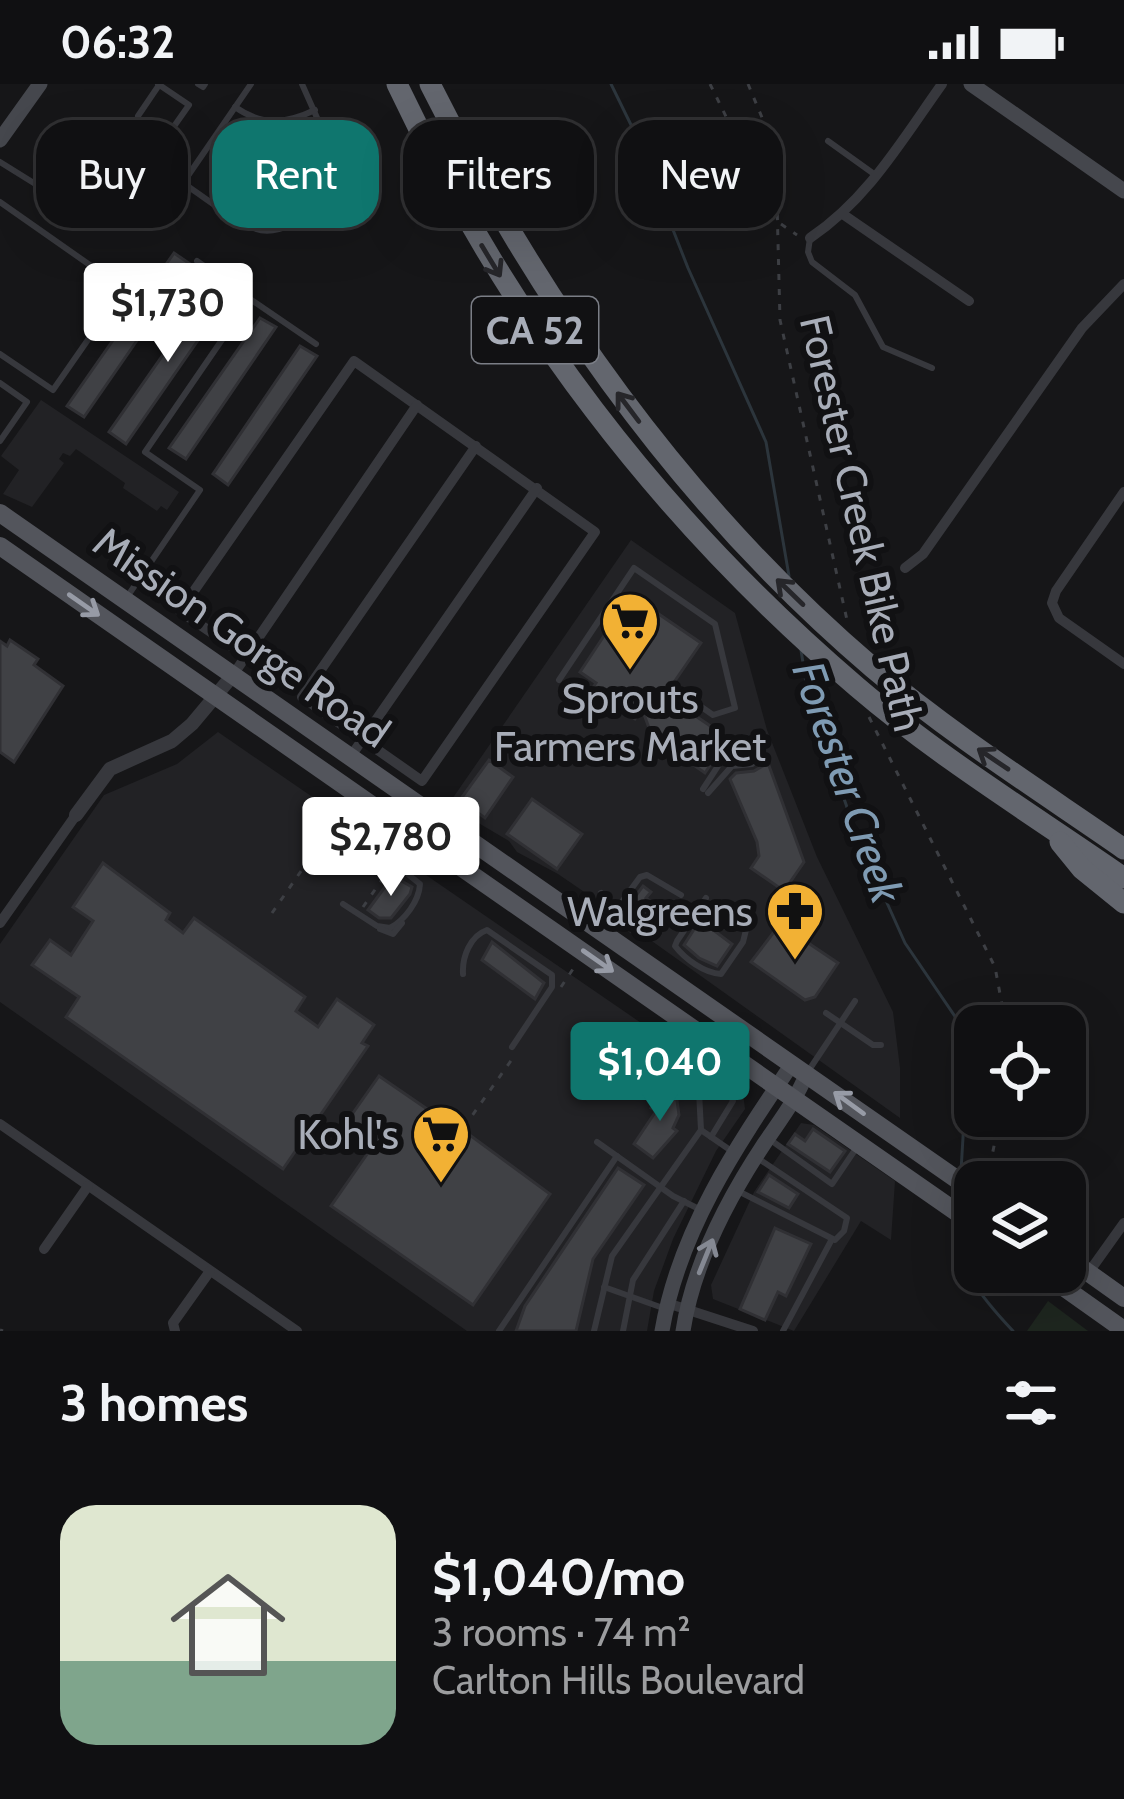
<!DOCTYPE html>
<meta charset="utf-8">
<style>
:root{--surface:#101012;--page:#19191b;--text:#f1f3f6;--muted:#9c9d9f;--line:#303032;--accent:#0f766e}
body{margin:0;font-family:Cabin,sans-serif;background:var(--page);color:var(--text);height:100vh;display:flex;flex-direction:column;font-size:45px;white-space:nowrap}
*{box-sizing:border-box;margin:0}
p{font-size:39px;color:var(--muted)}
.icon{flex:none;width:66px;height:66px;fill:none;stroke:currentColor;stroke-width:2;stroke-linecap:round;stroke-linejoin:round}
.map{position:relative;height:1247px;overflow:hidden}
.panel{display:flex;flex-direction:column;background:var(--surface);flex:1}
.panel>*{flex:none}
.banner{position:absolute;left:36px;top:36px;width:1053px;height:108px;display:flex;gap:24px}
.buttons{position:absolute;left:954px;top:921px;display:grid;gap:24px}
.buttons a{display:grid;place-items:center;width:132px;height:132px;border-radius:24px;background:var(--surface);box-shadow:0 12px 48px #0002,0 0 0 3px var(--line);font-size:60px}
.price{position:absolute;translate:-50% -102px;padding:0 27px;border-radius:12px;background:#fff;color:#222;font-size:39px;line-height:78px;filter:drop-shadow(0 3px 6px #0008)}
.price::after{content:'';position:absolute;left:50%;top:72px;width:36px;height:27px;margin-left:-18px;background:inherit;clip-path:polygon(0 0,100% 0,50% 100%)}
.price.current{background:var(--accent);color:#fff}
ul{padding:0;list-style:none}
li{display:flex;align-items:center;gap:36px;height:300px;padding:0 60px}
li+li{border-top:3px solid var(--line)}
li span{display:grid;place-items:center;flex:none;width:336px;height:240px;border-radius:36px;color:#555}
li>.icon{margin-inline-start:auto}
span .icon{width:144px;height:144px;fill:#fffc;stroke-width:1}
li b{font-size:51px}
h2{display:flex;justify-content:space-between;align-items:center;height:144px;padding:0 60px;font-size:51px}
.tag{padding:0 42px;border-radius:36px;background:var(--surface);box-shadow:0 12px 48px #0002,0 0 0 3px var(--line);font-size:42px;line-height:108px}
.tag.current{background:var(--accent);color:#fff}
.status{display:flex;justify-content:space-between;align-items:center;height:84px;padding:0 60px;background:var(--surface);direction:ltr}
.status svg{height:33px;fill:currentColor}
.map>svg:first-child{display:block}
.built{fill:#222225}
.green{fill:#1e261f}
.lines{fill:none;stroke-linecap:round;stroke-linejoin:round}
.stream{stroke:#2c353c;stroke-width:3}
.building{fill:#404145;stroke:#303034;stroke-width:3}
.path{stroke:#3d3f44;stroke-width:3;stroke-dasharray:6 9;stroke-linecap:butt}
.service{stroke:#37383d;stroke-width:6}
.minor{stroke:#37383d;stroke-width:10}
.tertiary{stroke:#37383d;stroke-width:14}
.secondary{stroke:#45474d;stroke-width:15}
.primary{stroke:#53555c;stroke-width:18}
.motorway{stroke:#63666e;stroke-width:21}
.oneway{stroke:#26262a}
.oneway2{stroke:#979ba6}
.oneway3{stroke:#858993}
.labels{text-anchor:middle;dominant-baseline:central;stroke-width:12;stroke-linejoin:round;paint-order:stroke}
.shield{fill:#111113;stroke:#7b7e86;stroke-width:3}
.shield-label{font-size:39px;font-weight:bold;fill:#a8adb8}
.street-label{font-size:42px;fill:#a8adb8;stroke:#111113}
.poi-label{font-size:42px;fill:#a8adb8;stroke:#111113;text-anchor:end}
.water-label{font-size:45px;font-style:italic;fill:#7f9bb3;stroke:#111113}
</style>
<div class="status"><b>06:32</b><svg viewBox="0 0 49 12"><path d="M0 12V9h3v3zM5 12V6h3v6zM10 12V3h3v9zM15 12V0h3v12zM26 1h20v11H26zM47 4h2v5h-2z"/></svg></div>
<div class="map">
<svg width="1124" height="1247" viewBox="0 0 1124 1247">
<rect width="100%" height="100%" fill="#161618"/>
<!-- built -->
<g class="built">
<path d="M41 316 179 408 167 426 161 422 157 427 123 404 125 399 76 365 70 372 63 369 59 375 64 379 32 423 3 410 19 386 1 372Z"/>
<path d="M631 456 735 529 767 646 817 773 893 928 900 984V1034L642 850 633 851 611 835 596 816 558 790 517 768 509 757 448 721Z"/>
<path d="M218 648 743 1009 745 1025 716 1067 673 1155 654 1207 647 1247H467L0 918V860L104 711 177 680Z"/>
<path d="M801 1039 814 1041 895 1097 891 1156 861 1137 794 1247 713 1215 711 1201 754 1108Z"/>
</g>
<!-- green -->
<path class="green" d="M1048 1217 1088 1247H1027Z"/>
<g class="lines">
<!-- stream -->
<g class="stream">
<path d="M611 0 635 49 688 184 766 358 789 492"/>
<path d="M801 566 808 611 857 752 905 859 969 953 961 1087"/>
<path d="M959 1139C957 1186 982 1214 1013 1247"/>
</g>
</g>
<!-- building -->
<g class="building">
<path d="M174 169 190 180 84 333 67 322Z"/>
<path d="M212 201 228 213 126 360 109 348Z"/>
<path d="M260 234 276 243 186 375 169 364Z"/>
<path d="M300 262 317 272 228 401 213 390Z"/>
<path d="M631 511 701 559 668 607 683 619 681 622 728 654 705 689 652 652 642 625 635 635 592 605 596 599 580 588Z"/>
<path d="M10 556 38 575 34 581 63 602 14 678 0 668V557L7 562Z"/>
<path d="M489 676 513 693 485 734 460 716Z"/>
<path d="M768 679 804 778 784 807 751 784 759 772 757 758 730 695 736 689 754 687Z"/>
<path d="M532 715 582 750 557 785 507 750Z"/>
<path d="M103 779 170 829 166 836 183 849 194 834 305 913 296 927 318 943 337 915 374 941 362 959 368 962 283 1085 66 933 79 913 32 881 50 856 71 871 93 837 73 823Z"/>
<path d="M393 792 412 803 410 810 391 834H379L368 826Z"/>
<path d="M643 802 651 808 646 814 650 817 634 839 622 830Z"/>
<path d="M700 836 732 860 717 882 699 874 684 861Z"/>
<path d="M780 840 838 879 815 913 805 916 751 878Z"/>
<path d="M492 858 544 899 535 915 482 876Z"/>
<path d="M379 992 433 1029 444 1032 550 1110 473 1221 331 1122 370 1066 341 1046Z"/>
<path d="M667 1002 676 1009 679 1031 673 1044 677 1047 653 1074 634 1060 656 1027 651 1024Z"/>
<path d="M813 1045 845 1067 830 1088 788 1060 795 1050 805 1057Z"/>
<path d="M618 1084 644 1101 593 1175 576 1247H516L525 1222Z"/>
<path d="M769 1091 798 1110 789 1124 758 1108Z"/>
<path d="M775 1144 811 1160 786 1212 778 1208 765 1236 740 1225Z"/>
</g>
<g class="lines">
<!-- path -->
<g class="path">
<path d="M710 0 775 132"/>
<path d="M748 0 771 55 777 119 780 236 847 536"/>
<path d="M781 140 797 151"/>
<path d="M869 633 995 883 1006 942"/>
<path d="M363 823 388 787"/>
<path d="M272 829 326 751"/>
<path d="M561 903 573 885"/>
<path d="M464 1043 515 971"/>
<path d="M987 1097 1000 1032"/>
<path d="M0 1246 3 1247"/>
</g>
<!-- service -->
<g class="service">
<path d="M198 0 203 3 205 0"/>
<path d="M251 0 183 99C272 160 256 162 350 108L302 0"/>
<path d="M235 23C262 42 286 40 315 26"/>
<path d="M138 32 159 1"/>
<path d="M828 57 874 90"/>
<path d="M151 75 189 21 158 0"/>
<path d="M0 78 37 101 55 77H67L152 135"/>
<path d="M0 118 134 212"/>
<path d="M810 154 808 168 812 178 855 211 883 263 932 284"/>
<path d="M197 177 250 215"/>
<path d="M0 270 53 306 101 237"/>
<path d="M0 299 27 318 0 357"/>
<path d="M127 513 200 406 145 368 250 215 316 260"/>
<path d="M559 596 634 484 715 540 735 624 713 631 683 610"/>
<path d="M703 705 733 659 742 653 753 655 759 663 758 673 752 680 732 682 708 709"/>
<path d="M601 809 610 826H616L640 793 647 791 681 811"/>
<path d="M706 814 677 857 675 862C685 875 704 889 721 890L743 858 746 846 737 836"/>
<path d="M343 820 377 842 390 844C405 836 419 817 420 800L394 779 375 775"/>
<path d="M380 845 393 850 402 839"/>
<path d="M463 890C462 873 470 852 487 846L552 891V903L512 963"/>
<path d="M826 929 873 961H881"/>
<path d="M809 986 855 917"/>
<path d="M700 989 729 1009 733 1017 711 1053"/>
<path d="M701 1046 698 988 714 964"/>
<path d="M772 1057 832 1100 857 1063"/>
<path d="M597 1058 673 1112 699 1125"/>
<path d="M740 1108 835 1156 844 1147 847 1134 759 1075"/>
<path d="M604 1203 663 1224"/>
<path d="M499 1247 617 1072"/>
<path d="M594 1247 612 1172 701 1046 730 1066"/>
<path d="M623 1247 633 1196 684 1117"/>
<path d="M783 1247 832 1155"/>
</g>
<!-- minor -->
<g class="minor">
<path d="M844 131 969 217"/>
<path d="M810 154C868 115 902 56 942 0"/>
<path d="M1124 408 1056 507 1052 519 1059 534 1124 580"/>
<path d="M905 484 923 470 1082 244 1124 200"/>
<path d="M246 572 180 527 354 277 595 448 422 697 302 613 476 362"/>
<path d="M233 591 417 321"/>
<path d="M351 672 537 404"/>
<path d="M0 839 76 731"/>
<path d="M0 1040 297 1247"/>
<path d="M44 1165 88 1102"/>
<path d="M1089 1188 1124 1139"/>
<path d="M667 1219 753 1247"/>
<path d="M175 1247 173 1239 210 1187"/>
</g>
<!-- tertiary -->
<path class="tertiary" d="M76 731 110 685 172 657 192 640 233 591"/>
<!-- secondary -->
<g class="secondary">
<path d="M971 0 1124 107"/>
<path d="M0 56 40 0"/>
<path d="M662 1247C679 1147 736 1063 792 980"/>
<path d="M683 1247C693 1181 727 1116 764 1060 780 1036 796 1016 807 989"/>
</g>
<!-- primary -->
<g class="primary">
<path d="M0 429 975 1108"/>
<path d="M0 462 975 1141"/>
<path d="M1065 1172 1124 1214"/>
<path d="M1042 1188 1124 1246"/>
</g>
<!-- motorway -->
<g class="motorway">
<path d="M397 0C509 236 658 433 857 603 940 674 1035 732 1124 794"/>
<path d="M430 0C541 221 684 423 873 584 952 651 1039 706 1124 765"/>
<path d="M1060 758 1082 785 1124 819"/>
</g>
</g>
<!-- one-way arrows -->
<defs><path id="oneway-shaft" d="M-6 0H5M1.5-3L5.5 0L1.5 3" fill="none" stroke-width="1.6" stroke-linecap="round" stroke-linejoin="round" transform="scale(3)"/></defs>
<g class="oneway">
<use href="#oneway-shaft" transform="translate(491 177) rotate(59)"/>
<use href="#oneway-shaft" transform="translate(628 323) rotate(-127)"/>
<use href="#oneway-shaft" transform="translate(790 508) rotate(-136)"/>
<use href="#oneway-shaft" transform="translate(993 675) rotate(-146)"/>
</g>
<g class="oneway2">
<use href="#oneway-shaft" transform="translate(84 521) rotate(35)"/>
<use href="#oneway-shaft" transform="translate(598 877) rotate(35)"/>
<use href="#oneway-shaft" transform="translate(849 1019) rotate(-144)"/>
</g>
<use class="oneway3" href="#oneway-shaft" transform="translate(706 1172) rotate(-68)"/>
<!-- icons -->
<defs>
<symbol id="supermarket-pin" viewBox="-11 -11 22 30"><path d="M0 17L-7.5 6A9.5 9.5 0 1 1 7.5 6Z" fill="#f2b134" stroke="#111113"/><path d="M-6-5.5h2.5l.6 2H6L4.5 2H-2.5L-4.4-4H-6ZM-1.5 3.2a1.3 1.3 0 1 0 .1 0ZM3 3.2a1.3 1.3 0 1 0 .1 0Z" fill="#111"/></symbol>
<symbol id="pharmacy-pin" viewBox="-11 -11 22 30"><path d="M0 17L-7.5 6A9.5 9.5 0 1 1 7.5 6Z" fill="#f2b134" stroke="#111113"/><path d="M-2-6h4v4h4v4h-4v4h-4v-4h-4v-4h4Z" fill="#111"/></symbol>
</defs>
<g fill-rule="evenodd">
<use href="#supermarket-pin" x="597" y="504" width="66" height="90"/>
<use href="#pharmacy-pin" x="762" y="794" width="66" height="90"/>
<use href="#supermarket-pin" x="408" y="1017" width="66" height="90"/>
</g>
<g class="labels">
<!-- shield labels -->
<rect class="shield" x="472" y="213" width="126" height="66" rx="9"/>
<g class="shield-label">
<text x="535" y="246">CA 52</text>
</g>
<!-- street labels -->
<g class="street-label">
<text transform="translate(862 439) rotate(77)">Forester Creek Bike Path</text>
<text transform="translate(242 553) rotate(35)">Mission Gorge Road</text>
</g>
<!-- poi labels -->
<g class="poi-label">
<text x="630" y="614" text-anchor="middle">Sprouts<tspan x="630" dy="48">Farmers Market</tspan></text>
<text x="753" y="827">Walgreens</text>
<text x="399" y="1050">Kohl's</text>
</g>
<!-- water labels -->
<g class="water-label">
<text transform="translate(848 698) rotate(71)">Forester Creek</text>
</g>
</g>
</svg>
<div class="buttons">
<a><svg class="icon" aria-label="locate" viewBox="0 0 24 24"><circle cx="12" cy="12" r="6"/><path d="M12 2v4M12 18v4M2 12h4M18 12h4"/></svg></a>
<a><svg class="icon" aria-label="layers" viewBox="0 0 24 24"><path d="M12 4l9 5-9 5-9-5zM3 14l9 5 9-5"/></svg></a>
</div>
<b class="price" style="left:168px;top:281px">$1,730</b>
<b class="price" style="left:391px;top:815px">$2,780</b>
<b class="price current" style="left:660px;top:1040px">$1,040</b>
<div class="banner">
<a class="tag">Buy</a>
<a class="tag current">Rent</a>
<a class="tag">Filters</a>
<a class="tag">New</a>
</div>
</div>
<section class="panel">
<h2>3 homes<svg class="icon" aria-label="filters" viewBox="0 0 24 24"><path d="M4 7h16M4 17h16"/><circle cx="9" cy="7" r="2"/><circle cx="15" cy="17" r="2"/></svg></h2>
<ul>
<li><span style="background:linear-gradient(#dfe7d0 65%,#7fa58c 0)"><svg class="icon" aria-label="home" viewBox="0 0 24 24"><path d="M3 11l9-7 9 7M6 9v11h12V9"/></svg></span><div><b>$1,040/mo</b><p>3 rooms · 74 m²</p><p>Carlton Hills Boulevard</p></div></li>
</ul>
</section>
